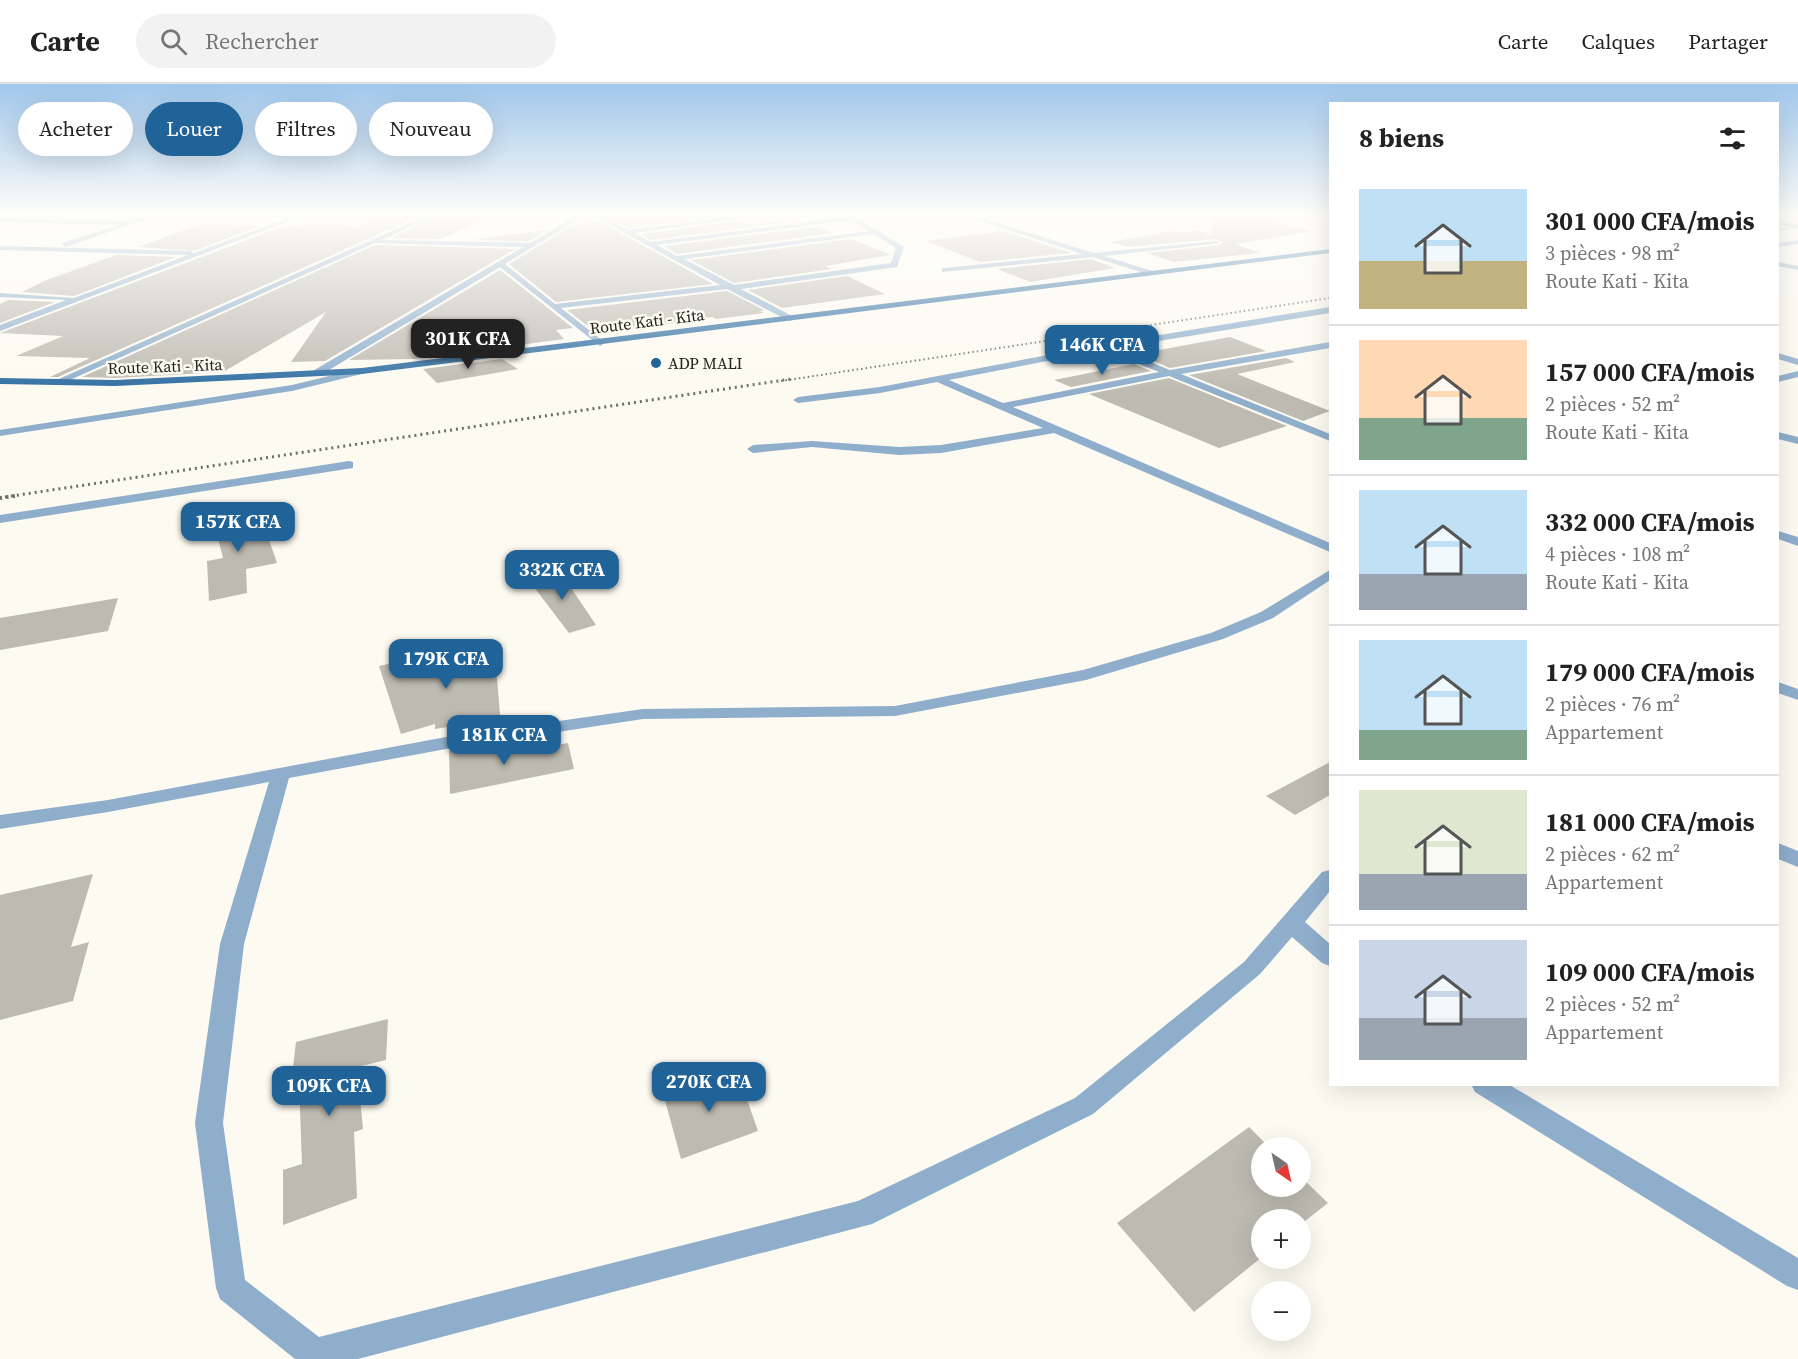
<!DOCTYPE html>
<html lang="fr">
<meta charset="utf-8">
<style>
:root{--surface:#fff;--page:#f2f2f2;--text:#222;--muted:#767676;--line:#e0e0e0;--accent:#206398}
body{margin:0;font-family:"Source Serif 4",serif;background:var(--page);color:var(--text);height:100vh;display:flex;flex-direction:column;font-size:22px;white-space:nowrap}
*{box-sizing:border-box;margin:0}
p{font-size:20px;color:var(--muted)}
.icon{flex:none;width:33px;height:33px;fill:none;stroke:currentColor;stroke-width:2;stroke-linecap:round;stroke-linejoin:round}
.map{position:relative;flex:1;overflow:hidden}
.panel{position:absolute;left:1329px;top:18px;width:450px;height:984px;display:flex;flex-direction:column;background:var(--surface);border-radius:0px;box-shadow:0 6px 24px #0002}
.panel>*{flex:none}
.guide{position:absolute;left:18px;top:18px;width:570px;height:54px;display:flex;gap:12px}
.needle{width:39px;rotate:146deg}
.controls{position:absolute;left:1251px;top:1053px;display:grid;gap:12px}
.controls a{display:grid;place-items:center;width:60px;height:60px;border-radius:50%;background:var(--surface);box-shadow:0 6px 24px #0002;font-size:30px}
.price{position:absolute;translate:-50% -51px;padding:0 14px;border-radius:12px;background:var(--accent);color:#fff;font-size:20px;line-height:39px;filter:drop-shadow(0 2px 3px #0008)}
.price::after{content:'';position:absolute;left:50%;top:36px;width:18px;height:14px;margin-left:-9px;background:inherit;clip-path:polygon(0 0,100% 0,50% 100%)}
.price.selected{background:#222;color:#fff}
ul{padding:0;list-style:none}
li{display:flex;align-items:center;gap:18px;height:150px;padding:0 30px}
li+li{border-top:2px solid var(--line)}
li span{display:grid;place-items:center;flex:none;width:168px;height:120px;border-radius:0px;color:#555}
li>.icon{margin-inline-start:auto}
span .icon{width:72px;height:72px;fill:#fffc;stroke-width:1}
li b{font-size:26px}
h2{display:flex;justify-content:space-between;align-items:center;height:72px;padding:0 30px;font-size:26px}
.tag{padding:0 21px;border-radius:27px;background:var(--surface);box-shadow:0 6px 24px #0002;font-size:21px;line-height:54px}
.tag.selected{background:var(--accent);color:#fff}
header{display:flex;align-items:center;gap:36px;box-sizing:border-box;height:84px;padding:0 30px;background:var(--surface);border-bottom:2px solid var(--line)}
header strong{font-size:28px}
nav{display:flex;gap:33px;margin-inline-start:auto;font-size:21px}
.search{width:420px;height:54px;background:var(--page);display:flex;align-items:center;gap:15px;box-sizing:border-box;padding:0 21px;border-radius:33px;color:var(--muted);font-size:22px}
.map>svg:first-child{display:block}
.building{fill:#bdbab1}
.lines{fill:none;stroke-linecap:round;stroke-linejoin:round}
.minor{fill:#8eaecc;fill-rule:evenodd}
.major{fill:#2e6da1;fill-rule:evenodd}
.rail-far3{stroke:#6d6c67;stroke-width:1.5;stroke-dasharray:1.5 2;stroke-linecap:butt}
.rail-far2{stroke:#6d6c67;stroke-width:2;stroke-dasharray:1.5 3;stroke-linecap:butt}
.rail-far1{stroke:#6d6c67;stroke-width:3;stroke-dasharray:2 4;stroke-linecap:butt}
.rail{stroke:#6d6c67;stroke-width:4;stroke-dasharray:2 4.5;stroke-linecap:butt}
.poi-dot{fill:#206398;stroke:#fdfaf1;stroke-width:2}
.labels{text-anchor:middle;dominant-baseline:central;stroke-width:5;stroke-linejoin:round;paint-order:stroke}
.far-street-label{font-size:16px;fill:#23221f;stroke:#fdfaf1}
.far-poi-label{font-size:16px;fill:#23221f;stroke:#fdfaf1;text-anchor:start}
</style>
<header>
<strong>Carte</strong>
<div class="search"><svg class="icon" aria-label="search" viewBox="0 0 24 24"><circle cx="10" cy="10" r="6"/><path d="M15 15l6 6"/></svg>Rechercher</div>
<nav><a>Carte</a><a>Calques</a><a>Partager</a></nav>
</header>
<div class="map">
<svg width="1798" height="1275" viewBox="0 0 1798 1275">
<rect width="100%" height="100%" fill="#fdfaf1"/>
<!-- building -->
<g class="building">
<path d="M381 130H424L58 293H50L90 274 16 272 63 252 0 249 281 143 322 139 358 143Z"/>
<path d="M440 130H495L441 155 392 154Z"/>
<path d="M654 130H667L685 136 723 132 628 144 613 135Z"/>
<path d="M1213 130H1239L1311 147 1235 160 1260 169 1174 178 1147 169 1220 161 1222 158 1216 155 1128 163 1110 158 1172 147 1179 149 1198 146 1211 151Z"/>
<path d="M791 136 796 137 651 156 641 150 739 137 749 140Z"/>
<path d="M599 137 713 200 556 218 509 180 573 141Z"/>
<path d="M201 140 260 142 194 167 138 163Z"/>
<path d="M816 143 834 149 677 170 664 162Z"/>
<path d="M550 145 529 157 473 156Z"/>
<path d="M1004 147 1071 169 980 178 926 157Z"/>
<path d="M851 155 891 171 825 182 832 185 734 199 691 176Z"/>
<path d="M375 161 515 165 325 277 291 278 326 228 223 288 115 294 82 293Z"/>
<path d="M116 171 176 173 74 212 22 208 44 197Z"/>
<path d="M1091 175 1115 184 1030 198 997 185Z"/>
<path d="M500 186 573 244 556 246 564 255 414 275 349 276Z"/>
<path d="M847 192 885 210 782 224 748 206Z"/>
<path d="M727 207 764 226 760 227 764 229 716 235 712 233 628 246 619 239 588 242 567 226Z"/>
<path d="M8 216 55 218 0 239V220Z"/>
<path d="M1230 253 1266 267 1170 284 1137 270Z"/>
<path d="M1286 274 1295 278 1237 290 1330 327 1303 337 1189 291Z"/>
<path d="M502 275 518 285 437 299 423 285Z"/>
<path d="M1134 280 1151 287 1071 303 1054 296Z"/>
<path d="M1169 294 1287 342 1219 364 1089 310Z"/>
<path d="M258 424 277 479 246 485 247 509 209 517 207 477 223 474 213 433Z"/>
<path d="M559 486 596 541 569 549 527 494Z"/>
<path d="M118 514 108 547 0 566V534Z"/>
<path d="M494 557 501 643 448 650V643L435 645V640L401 650 379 582Z"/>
<path d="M502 659 503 672 568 659 574 685 450 710 449 667Z"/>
<path d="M1330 678V711L1295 731 1266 712Z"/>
<path d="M93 790 71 863 89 858 73 917 0 936V811Z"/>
<path d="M388 935 386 976 357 983 363 1045 354 1048 357 1114 283 1141V1086L302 1080 299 998 291 1000 296 958Z"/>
<path d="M736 984 758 1047 681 1075 663 1009Z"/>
<path d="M1249 1043 1270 1064H1262V1102H1300V1092L1328 1119 1300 1141V1136H1262V1173L1194 1228 1117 1139Z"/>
</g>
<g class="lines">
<!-- minor -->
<g class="minor">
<path d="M151 130H161L65 163 62 159 119 141 0 138V134L130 137Z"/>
<path d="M299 130H308L0 247V241L66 216 0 213V209L74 214 188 171 0 166V162L190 167 194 169Z"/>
<path d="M430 130H438L382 156 530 159 579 130H587L505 180 555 220 720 201 590 130H598L628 146 753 130H772L634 149 651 158 846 133 843 130H851L904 163 897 183 741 205 792 232V236L789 237 727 205 561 224 603 257 605 259 600 262 500 183 319 292H311V288L523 163 375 159 61 300 52 298ZM851 136 869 147 677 172 657 161ZM874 150 896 164 891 179 734 201 684 175Z"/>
<path d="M959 130H969L1094 169 1216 157 1220 159 1104 172 1153 187 1154 189 1150 191 1093 173 942 188V184H945L1082 170Z"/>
<path d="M1778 136 1798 141V145L1778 140Z"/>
<path d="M1798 156V160L1778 163V159Z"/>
<path d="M1778 178 1798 182V186L1778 182Z"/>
<path d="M1330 223V229L1116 264 1170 286 1330 258V264L1181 290 1330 350V357L1169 292 1013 323 1330 459V468L1054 349 941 369 899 371 812 363 753 369 747 365 753 361 812 357 899 363 941 361 1043 344 937 298 880 309 798 319 793 316 798 313 880 303 1105 260ZM1104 266 1159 288 1003 319 949 296Z"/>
<path d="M1778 269 1798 275V281L1778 275Z"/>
<path d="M362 284 367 287 366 289 292 307 0 352V346L292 301Z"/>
<path d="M1798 287V293L1778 298V292Z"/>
<path d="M1778 348 1798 353V360L1778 355Z"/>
<path d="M349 377 353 378V384L0 439V431Z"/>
<path d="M1778 447 1798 453V462L1778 455Z"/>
<path d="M1330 486V496L1273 534 1223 555 1086 596 895 632 643 635 446 665 289 694 244 860 223 1039 245 1196 319 1253 858 1117 1075 1014 1244 878 1322 788 1330 786V807L1305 838 1330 860V882L1322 879 1292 853 1260 890 1093 1030 872 1140 358 1275H295L220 1215 216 1204 195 1039 220 860 269 698 108 728 0 745V731L108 716 446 653 643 625 895 622 1083 586 1211 549 1261 528Z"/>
<path d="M1778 598 1798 605V616L1778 609Z"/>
<path d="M1778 759 1798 767V783L1778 775Z"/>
<path d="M1471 1000H1508L1798 1174V1206L1787 1202 1475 1008Z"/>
</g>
<!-- major -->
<path class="major" d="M1330 165V169L362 290 115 302 0 300V294L115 296 362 284Z"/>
<!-- rail-far3 -->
<path class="rail-far3" d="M1778 146 1798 143"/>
<!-- rail-far2 -->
<path class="rail-far2" d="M781 297 1330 214"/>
<!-- rail-far1 -->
<path class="rail-far1" d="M5 413 791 295"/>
<!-- rail -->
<path class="rail" d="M0 414 15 412"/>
</g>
<!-- sky -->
<linearGradient id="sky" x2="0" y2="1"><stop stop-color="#a0c7ec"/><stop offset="0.42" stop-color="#fefdf9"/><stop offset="1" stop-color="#fefdf9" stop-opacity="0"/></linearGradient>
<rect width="1798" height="309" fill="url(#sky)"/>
<!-- markers -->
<circle class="poi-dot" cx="656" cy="279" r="6"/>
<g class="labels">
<!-- far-street labels -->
<g class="far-street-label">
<text transform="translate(647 237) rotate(-7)">Route Kati - Kita</text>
<text transform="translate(165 282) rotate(-2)">Route Kati - Kita</text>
</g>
<!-- far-poi labels -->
<g class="far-poi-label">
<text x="668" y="279">ADP MALI</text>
</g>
</g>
</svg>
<div class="controls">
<a><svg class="needle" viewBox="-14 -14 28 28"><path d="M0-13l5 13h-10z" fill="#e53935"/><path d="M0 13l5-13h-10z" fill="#767676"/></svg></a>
<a>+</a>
<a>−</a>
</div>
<b class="price selected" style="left:468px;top:286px">301K CFA</b>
<b class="price" style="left:1102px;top:292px">146K CFA</b>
<b class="price" style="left:238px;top:469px">157K CFA</b>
<b class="price" style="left:562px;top:517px">332K CFA</b>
<b class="price" style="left:446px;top:606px">179K CFA</b>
<b class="price" style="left:504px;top:682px">181K CFA</b>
<b class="price" style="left:709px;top:1029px">270K CFA</b>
<b class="price" style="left:329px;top:1033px">109K CFA</b>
<div class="guide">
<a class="tag">Acheter</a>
<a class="tag selected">Louer</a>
<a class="tag">Filtres</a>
<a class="tag">Nouveau</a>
</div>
<section class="panel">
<h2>8 biens<svg class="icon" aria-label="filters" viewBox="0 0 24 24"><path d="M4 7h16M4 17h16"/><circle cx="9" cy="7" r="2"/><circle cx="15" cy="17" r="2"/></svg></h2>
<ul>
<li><span style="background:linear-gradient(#bfe0f5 60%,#c2b280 0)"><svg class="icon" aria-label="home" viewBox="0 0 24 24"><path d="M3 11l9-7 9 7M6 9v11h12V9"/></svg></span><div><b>301 000 CFA/mois</b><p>3 pièces · 98 m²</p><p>Route Kati - Kita</p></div></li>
<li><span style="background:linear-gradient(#ffd9b3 65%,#7fa58c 0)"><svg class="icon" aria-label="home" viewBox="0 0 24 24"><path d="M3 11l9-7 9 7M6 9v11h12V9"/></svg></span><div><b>157 000 CFA/mois</b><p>2 pièces · 52 m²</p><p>Route Kati - Kita</p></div></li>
<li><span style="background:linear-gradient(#bfe0f5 70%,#9aa5b1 0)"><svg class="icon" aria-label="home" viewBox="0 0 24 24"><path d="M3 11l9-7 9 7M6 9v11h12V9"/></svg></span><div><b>332 000 CFA/mois</b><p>4 pièces · 108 m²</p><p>Route Kati - Kita</p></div></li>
<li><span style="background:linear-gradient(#bfe0f5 75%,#7fa58c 0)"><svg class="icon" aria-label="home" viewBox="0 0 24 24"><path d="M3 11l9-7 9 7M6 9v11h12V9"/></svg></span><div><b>179 000 CFA/mois</b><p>2 pièces · 76 m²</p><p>Appartement</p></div></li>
<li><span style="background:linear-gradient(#dfe7d0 70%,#9aa5b1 0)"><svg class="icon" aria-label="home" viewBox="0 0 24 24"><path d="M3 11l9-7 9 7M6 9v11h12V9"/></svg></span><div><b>181 000 CFA/mois</b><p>2 pièces · 62 m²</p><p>Appartement</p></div></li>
<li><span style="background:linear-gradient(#c9d6e8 65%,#9aa5b1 0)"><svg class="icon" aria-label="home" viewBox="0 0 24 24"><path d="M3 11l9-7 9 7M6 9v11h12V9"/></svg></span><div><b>109 000 CFA/mois</b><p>2 pièces · 52 m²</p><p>Appartement</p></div></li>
</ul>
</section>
</div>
